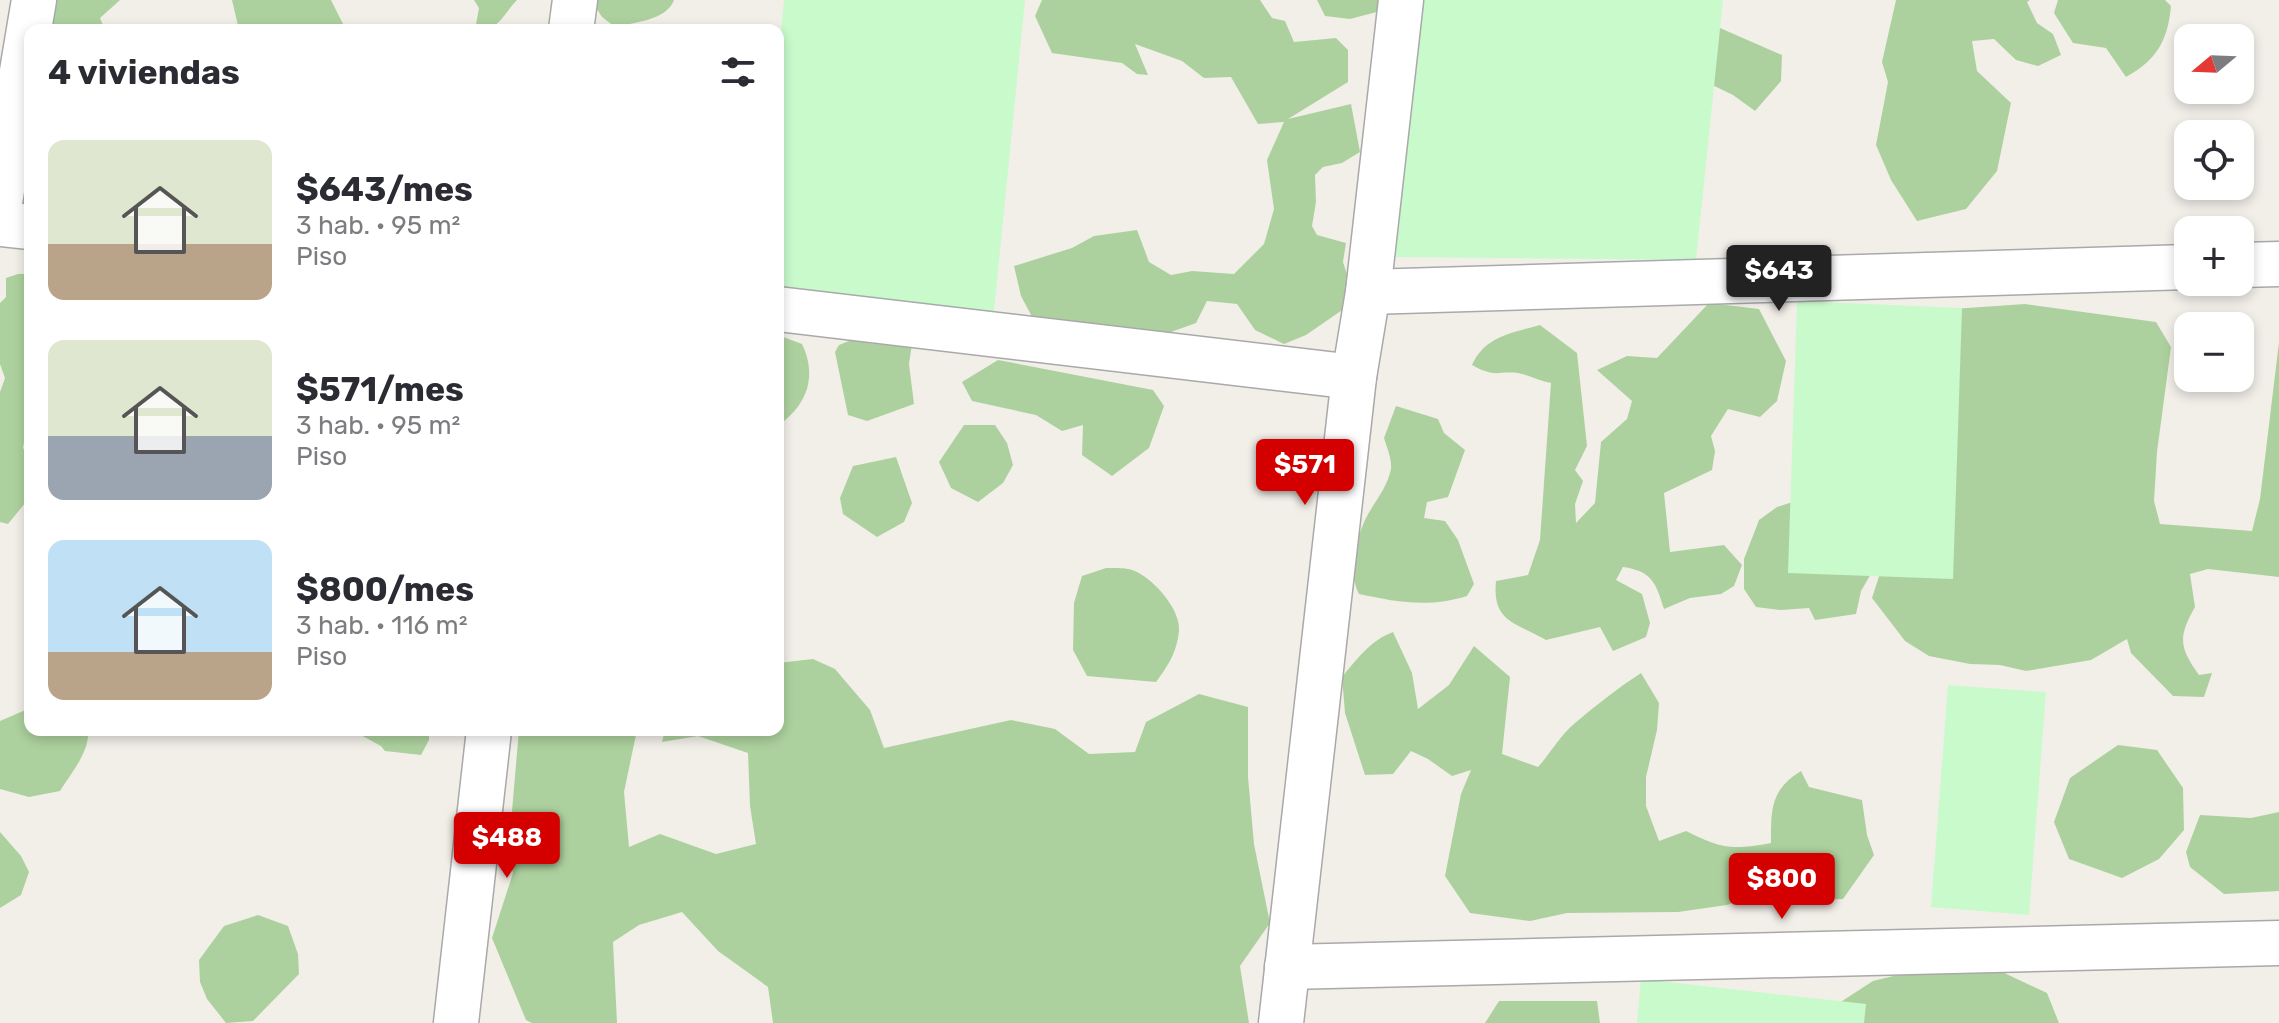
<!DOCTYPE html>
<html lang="es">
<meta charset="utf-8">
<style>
:root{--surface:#fff;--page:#f2f2f3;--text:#2b2b33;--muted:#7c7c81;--accent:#d40000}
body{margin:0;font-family:Rubik,sans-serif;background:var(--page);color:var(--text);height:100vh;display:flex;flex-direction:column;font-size:30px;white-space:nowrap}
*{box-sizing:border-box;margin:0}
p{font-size:26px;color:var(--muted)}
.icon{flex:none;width:44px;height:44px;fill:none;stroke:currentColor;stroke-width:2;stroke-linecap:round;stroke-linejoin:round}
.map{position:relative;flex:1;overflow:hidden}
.panel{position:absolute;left:24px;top:24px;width:760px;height:712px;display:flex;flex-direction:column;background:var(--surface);border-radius:16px;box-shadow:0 4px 12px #0003}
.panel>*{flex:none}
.needle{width:52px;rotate:251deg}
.tools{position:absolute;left:2174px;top:24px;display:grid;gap:16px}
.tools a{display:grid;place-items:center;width:80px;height:80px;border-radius:16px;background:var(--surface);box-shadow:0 4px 12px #0003;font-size:40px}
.price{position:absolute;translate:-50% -68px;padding:0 18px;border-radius:8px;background:var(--accent);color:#fff;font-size:26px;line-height:52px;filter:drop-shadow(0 2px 4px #0008)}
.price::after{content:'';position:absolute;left:50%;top:48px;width:24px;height:18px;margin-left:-12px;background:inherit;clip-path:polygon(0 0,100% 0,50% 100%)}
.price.selected{background:#222;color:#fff}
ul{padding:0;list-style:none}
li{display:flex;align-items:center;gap:24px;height:200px;padding:0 24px}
li span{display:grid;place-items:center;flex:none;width:224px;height:160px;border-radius:16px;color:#555}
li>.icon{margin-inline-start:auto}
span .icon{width:96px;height:96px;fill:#fffc;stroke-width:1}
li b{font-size:34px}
h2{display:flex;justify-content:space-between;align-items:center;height:96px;padding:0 24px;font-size:34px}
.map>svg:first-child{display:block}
.forest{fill:#add19e}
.park{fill:#c8facc}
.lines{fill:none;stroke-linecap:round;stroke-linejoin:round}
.minor-casing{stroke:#a9a9a9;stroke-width:47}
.minor{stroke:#fff;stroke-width:44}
</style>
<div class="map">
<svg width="2279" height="1023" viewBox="0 0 2279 1023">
<rect width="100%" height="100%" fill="#f2efe9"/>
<!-- forest -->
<g class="forest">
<path d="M43 0H120L100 18 105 30H42Z"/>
<path d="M232 0H331L346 30H239Z"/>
<path d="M474 0H517C501 17 500 30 475 30L479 8Z"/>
<path d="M591 0H674C666 21 634 22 615 27L602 17Z"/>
<path d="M1042 0H1260L1272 18 1285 21 1294 42 1336 38 1348 50V82L1288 119 1351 104 1360 152 1342 163 1323 167 1315 175 1316 202 1312 226 1317 235 1346 243 1343 262 1350 284 1351 304 1306 335 1284 344 1255 330 1237 304 1207 301 1196 323 1171 332 1152 335 1039 330 1021 296 1014 266 1072 248 1094 236 1137 230 1149 262 1171 275 1192 271 1234 274 1264 244 1274 209 1267 160 1284 122 1258 124 1231 77 1204 78 1182 61 1135 44 1148 75 1137 74 1122 63 1052 53 1035 16Z"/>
<path d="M1317 0H1392V8L1350 19 1325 16Z"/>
<path d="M1896 0H2030L2027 2 2037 23 2053 34 2061 55 2038 66 2016 60 1994 39 1972 41 1977 71 2011 103 1997 171 1966 209 1917 221 1891 180 1876 145 1888 82 1882 62Z"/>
<path d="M2058 0H2165L2171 6C2168 40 2157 60 2126 77L2106 48 2073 43 2054 13Z"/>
<path d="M1720 28 1782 55 1781 81 1755 111 1733 95 1704 81 1702 53Z"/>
<path d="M18 274H30V417L23 447 30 472V497L8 524 0 522V392L5 378 0 364V303L6 297V278Z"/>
<path d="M1709 303 1759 309 1786 361 1777 401 1760 417 1728 409 1711 436 1715 451 1712 470 1664 493 1670 552 1724 545 1742 565 1734 586 1721 594 1690 598 1664 609C1656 583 1652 571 1623 567L1616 580 1642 594 1650 623 1646 637 1613 651 1600 627 1546 640C1515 622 1492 622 1496 581L1528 575 1540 540 1551 383C1540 381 1529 375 1518 373 1496 371 1495 378 1472 365 1485 336 1512 333 1540 325L1577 353 1587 446 1575 470 1583 481 1575 504 1576 523 1595 503 1601 442 1627 419 1632 401 1597 370 1627 356 1657 358Z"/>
<path d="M2025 304 2156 322 2171 347 2157 452 2154 501 2160 524 2252 531 2260 499 2279 342V577L2208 569 2190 574 2195 607C2178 637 2179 647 2199 675L2212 673 2204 697 2173 696 2131 653 2127 639 2091 660 2026 671 2000 665 1970 664 1929 656 1905 641 1872 598 1885 558 1938 310Z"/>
<path d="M778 335 802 344C817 375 808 404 780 424H778Z"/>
<path d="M856 338C877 349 890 342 912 344L909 364 914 404 867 421 848 415 835 352 839 345Z"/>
<path d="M998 360 1153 390 1164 406 1149 448 1112 476 1082 455 1083 425 1062 431 1036 415 972 401 962 382Z"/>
<path d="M1396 406 1438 419 1444 433 1465 450 1448 497 1427 502 1424 518 1445 521 1458 540 1474 584 1467 596C1429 608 1396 602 1359 594 1348 574 1355 542 1365 520 1373 503 1387 489 1391 469 1392 459 1387 448 1384 438Z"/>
<path d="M964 425H995L1007 443 1013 465 1003 483 978 502 951 488 939 462Z"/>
<path d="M896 457 912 503 904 522 877 537 843 514 840 498 853 466Z"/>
<path d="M1826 491 1872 572 1861 591 1856 614 1815 620 1809 608 1781 610 1756 607 1744 589V559L1759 520 1777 507Z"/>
<path d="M1106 568C1115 568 1129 567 1137 572 1155 581 1181 610 1179 631 1177 652 1168 666 1156 682L1087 676 1073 650 1074 603 1082 576Z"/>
<path d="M1393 632 1412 673 1418 709 1449 685 1474 646 1510 677 1502 754 1538 767C1550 754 1561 734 1575 723 1596 705 1618 688 1641 673L1659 703 1657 730 1646 777V806L1659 841 1686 831C1722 849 1731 850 1771 843 1771 810 1770 790 1801 771L1809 787 1862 800 1867 835 1874 855 1843 899 1785 901 1765 891 1727 905 1678 912 1567 913 1530 921 1470 913 1445 876 1461 794 1471 770 1452 776 1428 759 1411 751 1393 774 1365 775 1345 713 1342 677C1357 659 1371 640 1393 632Z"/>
<path d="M813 659 835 669 870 710 884 748 1011 720 1055 729 1089 754 1135 752 1146 722 1199 694 1248 707V777L1254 844 1270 923 1240 966 1249 1023H773L768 987 718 951 682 912 639 925 613 942 617 1023H532L526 1020 492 938 513 873 508 857 519 730H637L624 792 629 847 660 834 716 854 756 844 750 806 748 753 698 736 662 742 665 730H778V663Z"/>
<path d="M30 708V730H88C90 752 71 773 60 791L29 797 0 789V721Z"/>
<path d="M356 730H429V740L421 755 385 751 381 746 357 733Z"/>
<path d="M2118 745 2157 750 2183 788 2184 830 2159 859 2122 878 2069 859 2054 822 2070 778Z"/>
<path d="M2279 812V891L2224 894 2190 867 2186 852 2200 815 2251 818Z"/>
<path d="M0 832 21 856 29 872 21 895 0 908Z"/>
<path d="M258 915 288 926 298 954 299 974 253 1021 226 1023 207 999 200 982 199 960 224 926Z"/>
<path d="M1942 964 1998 970 2047 993 2059 1023H1835L1836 1005 1873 981Z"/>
<path d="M1499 1001H1597L1600 1023H1485Z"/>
</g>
<!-- park -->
<g class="park">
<path d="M784 0H1025L993 321 778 299V65Z"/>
<path d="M1423 0H1723L1696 260 1391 257Z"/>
<path d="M1797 301 1962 308 1953 579 1788 573Z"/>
<path d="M1948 685 2046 692 2029 915 1931 907Z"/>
<path d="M1641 979 1866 1004 1864 1023H1637Z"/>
</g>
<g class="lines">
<defs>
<g id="minor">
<path d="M571 30 575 0"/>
<path d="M0 202 34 0"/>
<path d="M0 224 30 227"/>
<path d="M2240 265 2279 264"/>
<path d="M1368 292 2188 267"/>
<path d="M778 309 1354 377"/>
<path d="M1287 967 2279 943"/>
<path d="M456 1023 489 730"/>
<path d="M1281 1023 1354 377 1368 292 1401 0"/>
</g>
</defs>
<!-- minor casing -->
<use href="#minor" class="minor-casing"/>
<!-- minor -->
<use href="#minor" class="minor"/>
</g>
</svg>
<div class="tools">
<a><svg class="needle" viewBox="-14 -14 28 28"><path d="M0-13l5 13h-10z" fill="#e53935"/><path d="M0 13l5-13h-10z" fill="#7c7c81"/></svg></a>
<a><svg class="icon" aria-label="locate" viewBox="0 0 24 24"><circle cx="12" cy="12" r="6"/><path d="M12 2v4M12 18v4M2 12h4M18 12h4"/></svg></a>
<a>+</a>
<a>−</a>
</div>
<b class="price selected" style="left:1779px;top:313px">$643</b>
<b class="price" style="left:1305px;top:507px">$571</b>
<b class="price" style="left:507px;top:880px">$488</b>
<b class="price" style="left:1782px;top:921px">$800</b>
<section class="panel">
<h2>4 viviendas<svg class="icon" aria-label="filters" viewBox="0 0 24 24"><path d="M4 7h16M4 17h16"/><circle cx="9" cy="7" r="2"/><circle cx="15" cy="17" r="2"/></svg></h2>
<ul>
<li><span style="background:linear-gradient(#dfe7d0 65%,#b9a48a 0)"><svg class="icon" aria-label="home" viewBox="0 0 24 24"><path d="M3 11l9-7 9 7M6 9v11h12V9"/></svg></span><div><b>$643/mes</b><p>3 hab. · 95 m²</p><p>Piso</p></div></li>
<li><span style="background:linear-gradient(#dfe7d0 60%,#9aa5b1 0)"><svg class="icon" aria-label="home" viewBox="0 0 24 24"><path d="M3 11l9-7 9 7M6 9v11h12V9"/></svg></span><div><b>$571/mes</b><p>3 hab. · 95 m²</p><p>Piso</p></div></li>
<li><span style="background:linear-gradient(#bfe0f5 70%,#b9a48a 0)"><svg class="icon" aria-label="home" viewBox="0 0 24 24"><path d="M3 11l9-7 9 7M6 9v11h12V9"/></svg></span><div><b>$800/mes</b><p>3 hab. · 116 m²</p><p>Piso</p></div></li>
</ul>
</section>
</div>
